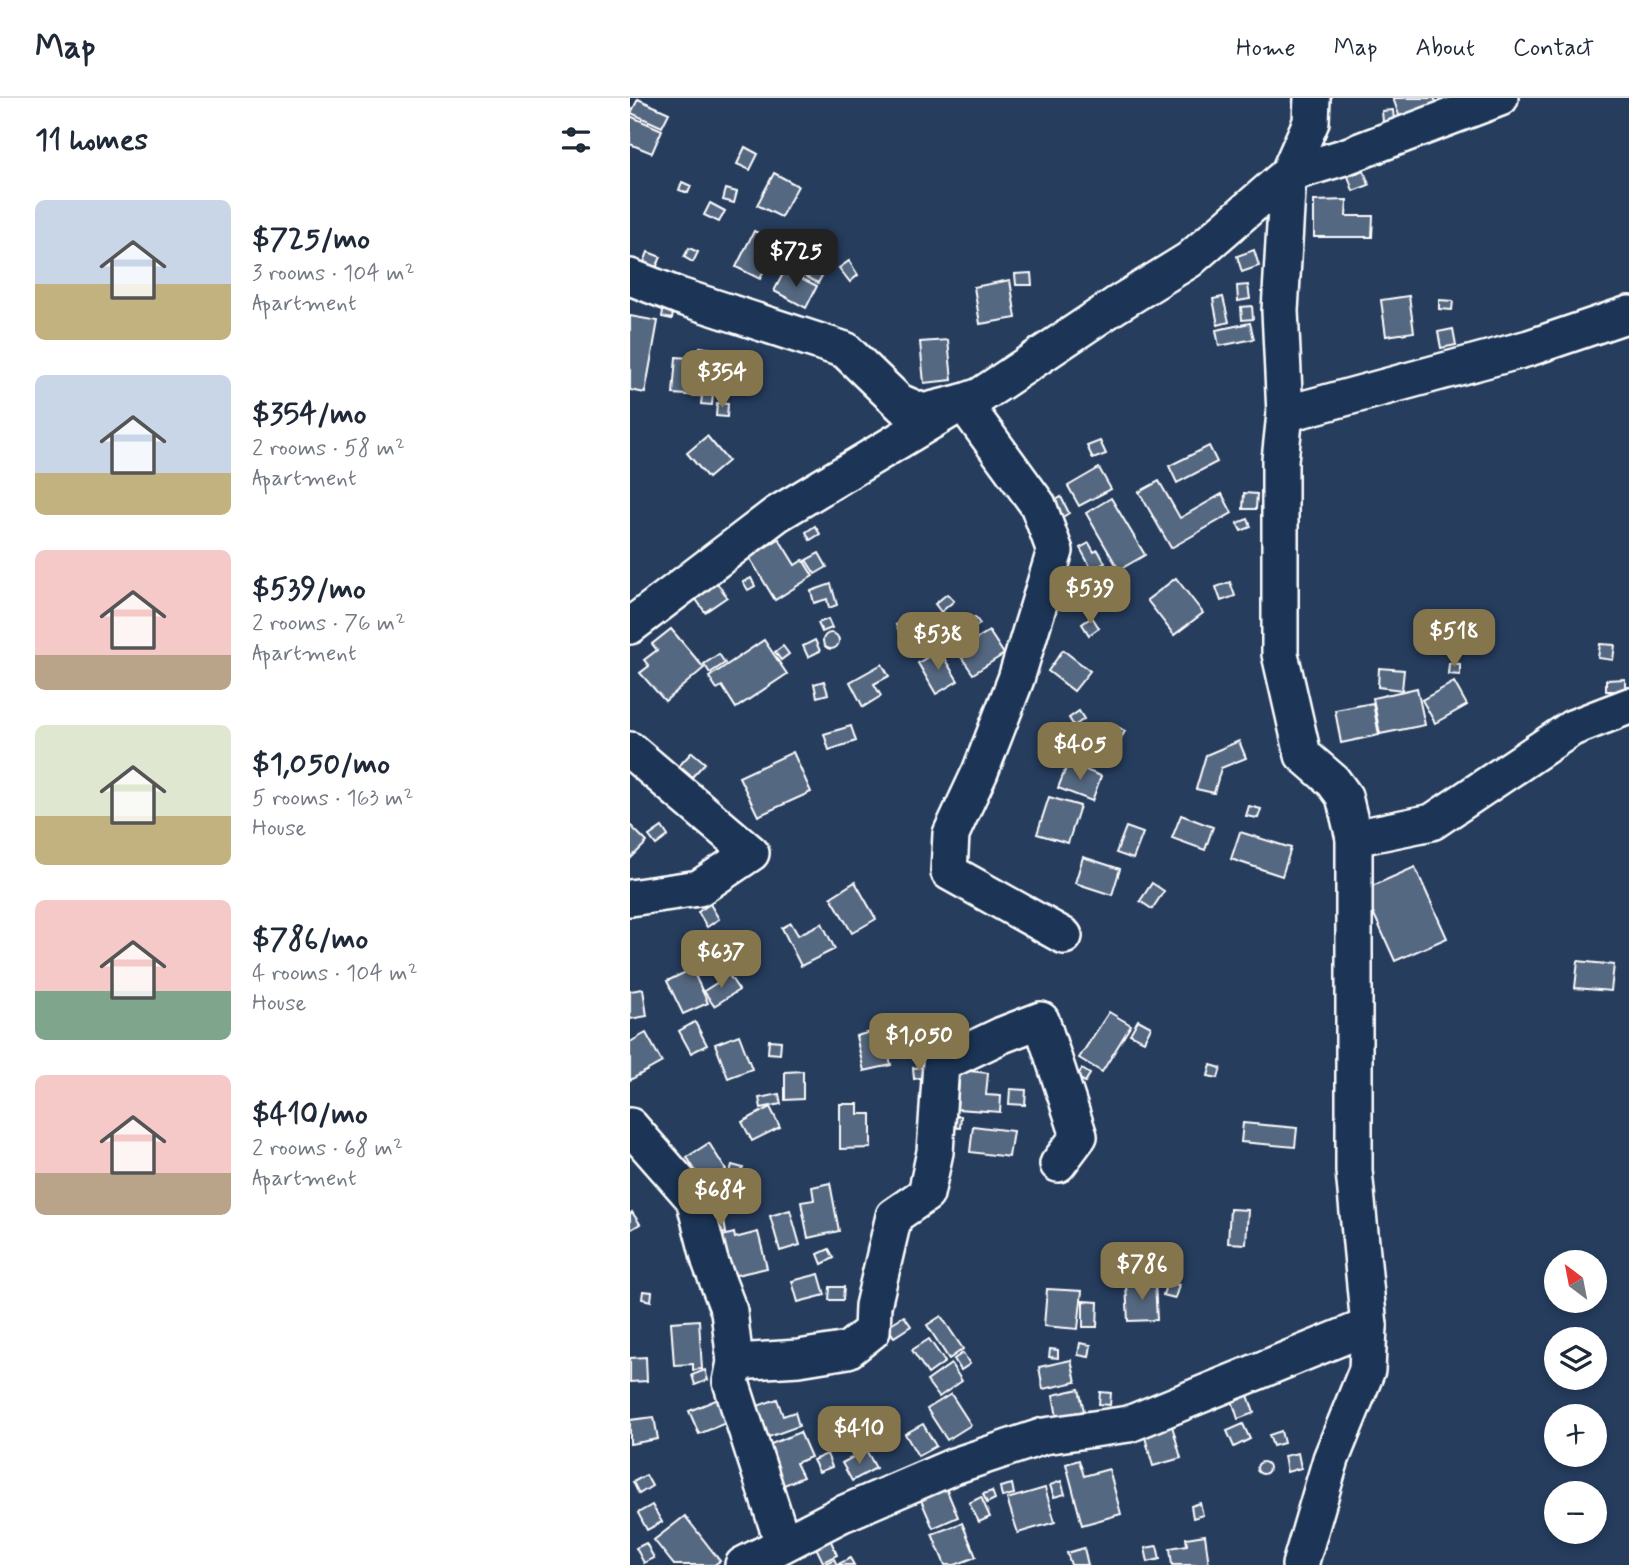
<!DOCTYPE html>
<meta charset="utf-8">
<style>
:root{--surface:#fff;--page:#f6f6f7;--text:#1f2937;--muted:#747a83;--line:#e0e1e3;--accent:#84754c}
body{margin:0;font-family:Mynerve,sans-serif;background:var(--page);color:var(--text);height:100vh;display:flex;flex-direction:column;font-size:26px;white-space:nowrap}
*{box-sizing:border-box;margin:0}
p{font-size:23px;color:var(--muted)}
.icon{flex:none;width:38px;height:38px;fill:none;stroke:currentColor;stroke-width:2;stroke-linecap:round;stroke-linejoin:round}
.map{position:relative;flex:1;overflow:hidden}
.drawer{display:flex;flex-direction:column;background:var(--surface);width:630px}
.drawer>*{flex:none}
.needle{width:46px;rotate:328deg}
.controls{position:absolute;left:914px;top:1152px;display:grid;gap:14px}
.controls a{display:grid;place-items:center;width:63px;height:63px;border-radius:50%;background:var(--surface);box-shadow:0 4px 10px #0003;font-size:35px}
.price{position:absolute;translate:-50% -60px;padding:0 16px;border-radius:14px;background:var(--accent);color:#fff;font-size:23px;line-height:46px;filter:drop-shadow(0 2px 4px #0008)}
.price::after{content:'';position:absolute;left:50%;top:42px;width:21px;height:16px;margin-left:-10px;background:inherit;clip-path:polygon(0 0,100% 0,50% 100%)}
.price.current{background:#222;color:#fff}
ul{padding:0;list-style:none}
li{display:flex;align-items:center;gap:21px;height:175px;padding:0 35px}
li span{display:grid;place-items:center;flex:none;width:196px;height:140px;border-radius:10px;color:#555}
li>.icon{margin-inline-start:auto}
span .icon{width:84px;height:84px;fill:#fffc;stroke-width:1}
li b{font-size:30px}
h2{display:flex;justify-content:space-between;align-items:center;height:84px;padding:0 35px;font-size:30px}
header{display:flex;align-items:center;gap:42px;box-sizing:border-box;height:98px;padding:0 35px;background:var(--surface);border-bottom:2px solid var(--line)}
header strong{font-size:33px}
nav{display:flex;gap:38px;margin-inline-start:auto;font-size:24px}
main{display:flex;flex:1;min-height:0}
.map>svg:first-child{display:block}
.building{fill:#556781;stroke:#fff;stroke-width:2}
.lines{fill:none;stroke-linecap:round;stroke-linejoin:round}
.minor-casing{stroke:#fff;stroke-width:40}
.minor{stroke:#1d3557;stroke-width:35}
</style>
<header>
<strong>Map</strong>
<nav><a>Home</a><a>Map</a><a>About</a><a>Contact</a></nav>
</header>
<main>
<section class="drawer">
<h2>11 homes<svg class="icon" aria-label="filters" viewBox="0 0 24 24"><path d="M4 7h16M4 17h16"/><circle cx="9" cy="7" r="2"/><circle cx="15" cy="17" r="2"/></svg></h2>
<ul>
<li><span style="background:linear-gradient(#c9d6e8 60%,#c2b280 0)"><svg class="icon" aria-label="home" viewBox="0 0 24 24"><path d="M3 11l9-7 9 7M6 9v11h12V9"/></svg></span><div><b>$725/mo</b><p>3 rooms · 104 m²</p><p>Apartment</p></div></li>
<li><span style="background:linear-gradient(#c9d6e8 70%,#c2b280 0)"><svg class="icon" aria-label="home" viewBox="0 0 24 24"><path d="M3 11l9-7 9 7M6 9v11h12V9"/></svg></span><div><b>$354/mo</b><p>2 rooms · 58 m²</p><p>Apartment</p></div></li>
<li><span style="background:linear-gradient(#f6c9c9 75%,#b9a48a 0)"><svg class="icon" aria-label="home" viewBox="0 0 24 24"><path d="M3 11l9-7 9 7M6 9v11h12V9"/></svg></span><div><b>$539/mo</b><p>2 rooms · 76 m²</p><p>Apartment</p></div></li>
<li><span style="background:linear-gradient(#dfe7d0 65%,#c2b280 0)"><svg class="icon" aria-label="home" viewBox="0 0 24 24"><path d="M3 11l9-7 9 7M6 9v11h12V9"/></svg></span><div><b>$1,050/mo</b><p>5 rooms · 163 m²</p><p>House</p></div></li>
<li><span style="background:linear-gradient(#f6c9c9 65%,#7fa58c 0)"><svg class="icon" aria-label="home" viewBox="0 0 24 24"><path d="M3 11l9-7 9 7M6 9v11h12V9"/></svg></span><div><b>$786/mo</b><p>4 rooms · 104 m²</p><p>House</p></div></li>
<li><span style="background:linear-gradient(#f6c9c9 70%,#b9a48a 0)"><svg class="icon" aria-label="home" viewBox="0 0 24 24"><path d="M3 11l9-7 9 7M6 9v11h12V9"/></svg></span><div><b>$410/mo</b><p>2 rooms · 68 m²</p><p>Apartment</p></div></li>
</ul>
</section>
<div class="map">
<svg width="999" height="1467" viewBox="0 0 999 1467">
<rect width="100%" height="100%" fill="#263d5e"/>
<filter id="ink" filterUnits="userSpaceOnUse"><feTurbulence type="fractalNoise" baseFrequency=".0143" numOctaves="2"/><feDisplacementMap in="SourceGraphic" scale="14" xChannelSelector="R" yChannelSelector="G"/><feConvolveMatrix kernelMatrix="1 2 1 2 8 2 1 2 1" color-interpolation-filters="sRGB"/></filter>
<g filter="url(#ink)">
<!-- building -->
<g class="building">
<path d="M763 0H804L807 5 770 20Z"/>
<path d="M8 1 39 15 32 29 1 15Z"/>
<path d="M763 12 764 22 753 24 752 13Z"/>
<path d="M0 18 32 32 22 55 0 46Z"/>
<path d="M115 49 128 56 120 72 107 66Z"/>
<path d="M734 73 739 87 723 93 718 78Z"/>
<path d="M144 75 168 88 151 119 127 107Z"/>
<path d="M52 84 61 88 58 95 49 92Z"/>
<path d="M96 91 107 94 104 105 93 102Z"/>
<path d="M717 102 716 118H743L742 139H684V103Z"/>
<path d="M80 105 95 113 89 124 74 117Z"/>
<path d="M124 133 148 144 130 181 106 169Z"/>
<path d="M59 150 68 154 63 164 54 159Z"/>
<path d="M624 152 629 168 612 174 607 158Z"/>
<path d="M18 154 31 159 25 172 13 167Z"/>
<path d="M162 160 193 176 188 185 157 169Z"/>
<path d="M219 163 228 177 220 184 209 170Z"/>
<path d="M155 172 187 188 176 210 144 193Z"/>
<path d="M401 175 402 187H386L385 176Z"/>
<path d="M380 182 386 220 350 226 344 189Z"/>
<path d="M618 187 620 201 608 203 607 188Z"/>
<path d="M779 198 784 234 756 238 751 202Z"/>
<path d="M593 199 599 224 588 227 583 201Z"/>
<path d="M809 202 823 203 822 212 809 211Z"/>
<path d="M34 207 44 209 42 221 32 219Z"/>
<path d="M622 208 623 221 612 222 611 209Z"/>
<path d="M0 218 28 223 15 295 0 292Z"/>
<path d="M620 225 624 241 589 248 586 232Z"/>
<path d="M823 231 826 247 811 250 808 234Z"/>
<path d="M318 242 322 282 294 285 290 244Z"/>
<path d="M70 249 84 251 83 259 69 257Z"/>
<path d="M46 259 86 262 82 307 71 306 72 298 43 296Z"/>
<path d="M87 305 98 306 97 319 86 318Z"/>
<path d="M77 338 98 363 78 380 57 355Z"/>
<path d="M470 343 476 356 463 361 457 348Z"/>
<path d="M579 348 587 364 547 385 539 368Z"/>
<path d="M469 370 481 391 449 408 438 388Z"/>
<path d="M529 383 550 420 592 396 602 415 541 450 509 394Z"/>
<path d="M614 395 627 396 626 411H613Z"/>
<path d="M431 399 439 415 431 420 423 404Z"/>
<path d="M481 400 515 457 489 472 456 415Z"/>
<path d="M618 421 621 429 611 433 607 425Z"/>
<path d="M185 428 190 436 180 442 176 434Z"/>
<path d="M149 441 165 467 173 462 183 478 145 502 119 459Z"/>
<path d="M459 445 464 454 468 452 475 465 462 472 450 450Z"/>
<path d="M189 455 197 469 185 476 176 462Z"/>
<path d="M121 480 125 488 118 492 113 484Z"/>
<path d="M546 480 573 515 544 537 517 502Z"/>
<path d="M85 482 97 499 75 514 63 497Z"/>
<path d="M600 484 605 498 591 503 586 489Z"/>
<path d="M201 486 207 507 199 510 197 501 184 505 181 493Z"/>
<path d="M317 496 324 503 311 514 305 506Z"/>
<path d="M345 519 350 526 342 531 337 523Z"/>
<path d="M462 519 469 530 459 537 452 526Z"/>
<path d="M198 521 202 530 192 534 188 525Z"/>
<path d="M271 524 276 532 270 535 266 527Z"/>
<path d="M41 531 74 570 35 603 10 575 19 568 14 562 27 552 22 546Z"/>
<path d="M359 533 374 556 343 576 327 553Z"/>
<circle cx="201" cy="543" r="8"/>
<path d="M134 542 157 576 106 610 92 588 87 591 79 579Z"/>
<path d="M185 542 190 553 178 559 173 548Z"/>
<path d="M970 546 985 547 983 562 968 560Z"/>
<path d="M153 548 159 556 151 562 145 554Z"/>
<path d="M309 552 328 583 306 596 288 565Z"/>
<path d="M433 552 460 573 444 593 418 573Z"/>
<path d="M89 556 95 565 80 575 74 566Z"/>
<path d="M819 565 830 566V577L818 576Z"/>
<path d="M252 566 259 578 244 586 251 598 233 609 220 584Z"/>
<path d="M749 570 774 572 772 592 748 589Z"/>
<path d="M995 581V593H976V582Z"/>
<path d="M194 583 198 596 187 599 184 586Z"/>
<path d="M824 584 837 607 805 625 792 602Z"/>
<path d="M787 590 795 627 750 636 743 600Z"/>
<path d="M743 605 749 637 711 645 705 612Z"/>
<path d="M449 613 454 621 444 628 439 620Z"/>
<path d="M481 625 495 633 488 645 474 636Z"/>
<path d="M221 628 226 643 199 652 194 636Z"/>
<path d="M609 643 616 660 591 670 584 695 566 691 576 657Z"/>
<path d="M62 654 75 665 62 679 49 668Z"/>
<path d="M163 654 181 694 128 718 109 679Z"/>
<path d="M438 665 471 678 462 703 428 690Z"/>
<path d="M419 699 450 708 438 745 407 736Z"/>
<path d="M619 708 631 711 628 720 616 718Z"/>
<path d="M551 717 583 729 575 752 542 740Z"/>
<path d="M0 727 17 744 0 761Z"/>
<path d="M32 729 38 738 26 747 19 738Z"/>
<path d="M496 729 513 735 503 761 486 755Z"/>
<path d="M610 734 661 750 652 778 601 761Z"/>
<path d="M453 759 490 771 482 797 445 785Z"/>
<path d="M785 769 817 840 765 863 733 792Z"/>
<path d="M225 784 246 821 222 835 201 799Z"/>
<path d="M522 785 534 793 522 811 510 803Z"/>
<path d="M80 806 89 821 77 829 68 814Z"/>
<path d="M161 825 168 837 192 825 205 851 171 868 152 830Z"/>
<path d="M948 863 984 867 981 893 945 890Z"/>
<path d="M62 871 78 905 53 916 37 883Z"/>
<path d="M99 877 109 892 84 908 74 893Z"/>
<path d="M13 891 17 918 0 921V893Z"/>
<path d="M479 914 501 927 472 974 449 960Z"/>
<path d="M508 922 521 929 514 943 500 936Z"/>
<path d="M65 924 77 947 61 955 49 933Z"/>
<path d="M252 931 261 967 234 973 226 938Z"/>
<path d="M16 935 32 964 0 982V944Z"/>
<path d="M109 937 122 971 98 980 85 946Z"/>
<path d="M139 942 151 943 150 956 138 955Z"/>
<path d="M292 946 295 957 283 961 280 949Z"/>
<path d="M581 967 591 970 588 980 578 978Z"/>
<path d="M293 969 295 979 284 981 283 970Z"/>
<path d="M452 971 460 976 455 984 447 979Z"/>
<path d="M330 972 358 975 356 997 371 998 370 1014 327 1011Z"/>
<path d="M173 973V1001L155 1002V974Z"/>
<path d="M380 991 396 992 395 1007 379 1006Z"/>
<path d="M149 996 151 1006 131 1010 129 1000Z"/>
<path d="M210 1006H228V1016H241V1050L210 1051Z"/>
<path d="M140 1009 150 1029 122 1043 112 1024Z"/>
<path d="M320 1018H331L330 1030 319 1029Z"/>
<path d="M613 1025 667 1030 665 1049 611 1044Z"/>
<path d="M343 1028 383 1033 379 1059 340 1054Z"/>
<path d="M79 1045 96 1072 74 1087 57 1059Z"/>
<path d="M102 1067 113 1070 109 1083 98 1080Z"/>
<path d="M200 1085 209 1133 178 1140 171 1104 184 1102 182 1089Z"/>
<path d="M600 1111 618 1112 616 1146 598 1145Z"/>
<path d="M160 1112 170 1147 150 1153 140 1118Z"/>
<path d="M2 1114 10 1126 0 1132V1116Z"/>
<path d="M94 1123 96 1135 85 1137 83 1125Z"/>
<path d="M128 1134 137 1170 102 1178 96 1152 92 1153 89 1139 104 1135 105 1140Z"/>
<path d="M199 1151 204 1160 192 1166 188 1156Z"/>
<path d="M189 1176 195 1197 168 1204 162 1183Z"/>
<path d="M537 1184 549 1187 545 1200 533 1197Z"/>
<path d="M525 1185 527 1222 498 1223 496 1187Z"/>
<path d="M200 1189H214L213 1202H199Z"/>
<path d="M417 1191 452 1193 448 1231 414 1228Z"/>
<path d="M13 1193 22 1194 21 1203 12 1201Z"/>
<path d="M453 1203 468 1204 467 1229H453Z"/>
<path d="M274 1218 281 1228 264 1239 257 1228Z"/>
<path d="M311 1218 333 1251 319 1261 297 1227Z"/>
<path d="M69 1222 72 1271 63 1272V1266L44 1267 41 1224Z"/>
<path d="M299 1241 315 1264 298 1276 282 1252Z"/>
<path d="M450 1245 461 1247 459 1259 448 1257Z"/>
<path d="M420 1251 428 1252V1260L419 1259Z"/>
<path d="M333 1255 340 1266 331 1272 324 1261Z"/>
<path d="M16 1259 17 1283 0 1284V1260Z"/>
<path d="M441 1262 446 1284 413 1291 409 1269Z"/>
<path d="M321 1266 332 1283 309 1299 297 1283Z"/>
<path d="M75 1272 78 1282 65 1287 62 1277Z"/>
<path d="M449 1291 454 1313 427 1319 423 1297Z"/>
<path d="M616 1291 624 1315 608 1321 600 1296Z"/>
<path d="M470 1294 481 1295 480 1307 469 1306Z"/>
<path d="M321 1296 341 1327 317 1342 297 1311Z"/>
<path d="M93 1299 103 1322 69 1336 59 1313Z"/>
<path d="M147 1301 153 1318 165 1314 169 1328 133 1341 122 1310Z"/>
<path d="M24 1319 28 1341 0 1346V1322Z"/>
<path d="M541 1324 551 1360 523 1368 513 1332Z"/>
<path d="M293 1326 306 1348 288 1358 275 1336Z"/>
<path d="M613 1326 620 1341 604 1349 597 1333Z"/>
<path d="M651 1333 654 1345 643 1348 639 1337Z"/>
<path d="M170 1334 181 1359 166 1365 173 1379 152 1388 136 1348Z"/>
<path d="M236 1352 246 1370 222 1383 212 1365Z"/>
<path d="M668 1355 671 1370 657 1374 654 1358Z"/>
<path d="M197 1356 202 1369 189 1374 183 1362Z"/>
<path d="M449 1362 454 1378 479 1371 491 1416 452 1427 436 1366Z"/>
<circle cx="633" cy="1370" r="6"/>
<path d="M16 1377 22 1388 9 1396 3 1384Z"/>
<path d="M313 1383 328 1419 303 1430 287 1393Z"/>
<path d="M431 1383 435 1396 424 1399 420 1387Z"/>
<path d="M382 1386 384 1396 372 1399 370 1389Z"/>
<path d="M415 1390 425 1424 388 1435 377 1401Z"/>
<path d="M362 1393 365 1401 357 1405 353 1396Z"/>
<path d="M351 1399 360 1419 349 1424 339 1405Z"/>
<path d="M570 1405 573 1417 563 1420 561 1408Z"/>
<path d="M22 1407 32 1424 17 1432 8 1415Z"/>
<path d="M55 1418 90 1463 84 1467H44L24 1442Z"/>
<path d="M332 1425 346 1459 325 1467H315L302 1436Z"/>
<path d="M197 1434 207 1457 193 1464 182 1441Z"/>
<path d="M575 1437 579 1467H542L540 1450 557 1447 556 1440Z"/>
<path d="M16 1445 24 1460 14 1465 6 1450Z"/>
<path d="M527 1448 530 1461 518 1464 515 1450Z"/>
<path d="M454 1450 458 1467H441L437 1455Z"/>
<path d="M220 1460 224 1467H196V1465L204 1461 207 1467Z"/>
</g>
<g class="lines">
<defs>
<g id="minor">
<path d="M0 179 49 198 215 252 273 308 272 305 293 314 333 304 408 407 425 453 386 581 350 674 321 736 319 774 434 838"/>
<path d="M655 316 899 250 999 216"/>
<path d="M0 528 147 416 333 304 350 298 486 207 559 162 658 76 714 59 870 0"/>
<path d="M0 652 121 755 69 790 0 800"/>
<path d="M724 740 802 724 942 630 999 608"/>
<path d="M0 1028 64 1101 80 1163 99 1213 105 1264 101 1284 153 1446"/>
<path d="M105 1264 169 1260 218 1252 242 1233 243 1208 264 1118 296 1096 305 1054 311 966 372 937 411 922 449 1038 428 1066"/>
<path d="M113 1467 210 1417 324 1368 414 1338 499 1326 739 1228"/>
<path d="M670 1467 701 1361 737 1272 739 1228 724 1073V740L714 698 703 683 673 657 650 556V362L655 316 650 213 658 76 681 24 682 0"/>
</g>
</defs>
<!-- minor casing -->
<use href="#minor" class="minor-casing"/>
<!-- minor -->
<use href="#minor" class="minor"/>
</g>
</g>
</svg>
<div class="controls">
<a><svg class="needle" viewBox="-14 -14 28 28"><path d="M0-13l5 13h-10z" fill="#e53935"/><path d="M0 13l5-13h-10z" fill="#747a83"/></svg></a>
<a><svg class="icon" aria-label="layers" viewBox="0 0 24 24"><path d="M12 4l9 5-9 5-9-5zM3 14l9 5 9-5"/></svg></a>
<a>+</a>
<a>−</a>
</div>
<b class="price current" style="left:166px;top:191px">$725</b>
<b class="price" style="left:92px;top:312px">$354</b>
<b class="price" style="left:460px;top:528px">$539</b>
<b class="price" style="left:824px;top:571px">$518</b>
<b class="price" style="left:308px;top:574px">$538</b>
<b class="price" style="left:450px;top:684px">$405</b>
<b class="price" style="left:91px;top:892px">$637</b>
<b class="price" style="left:289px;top:975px">$1,050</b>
<b class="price" style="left:90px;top:1130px">$684</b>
<b class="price" style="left:512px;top:1204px">$786</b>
<b class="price" style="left:229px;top:1368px">$410</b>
</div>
</main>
